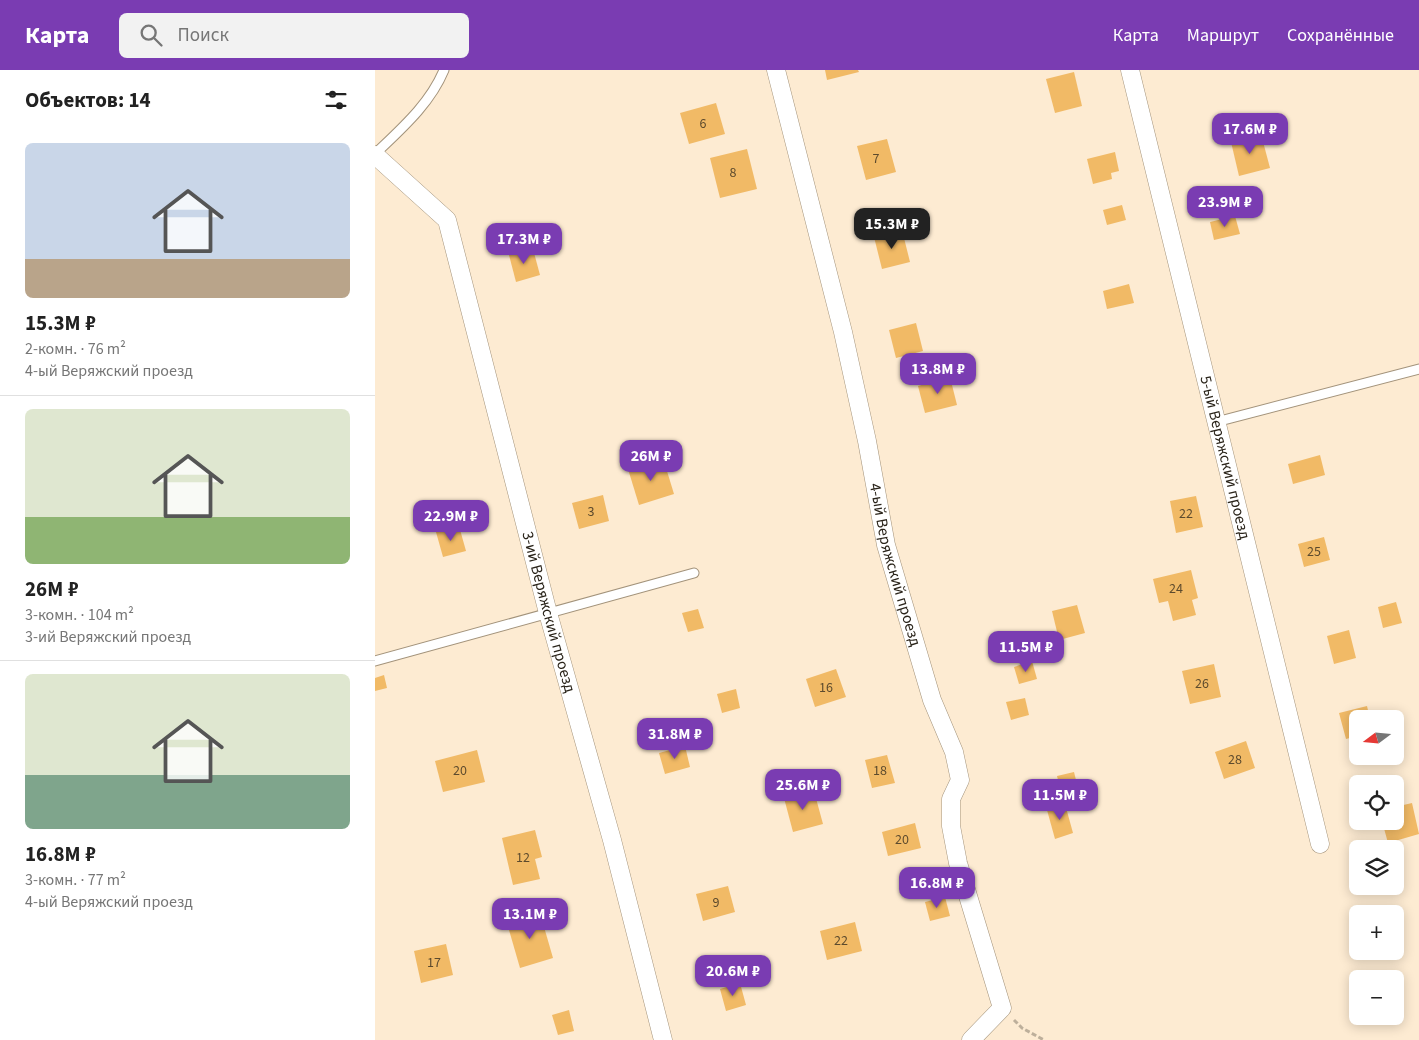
<!DOCTYPE html>
<html lang="ru">
<meta charset="utf-8">
<style>
:root{--surface:#fff;--page:#f2f2f2;--text:#222;--muted:#767676;--line:#e0e0e0;--accent:#7a3cb2}
body{margin:0;font-family:"Source Sans 3",sans-serif;background:var(--page);color:var(--text);height:100vh;display:flex;flex-direction:column;font-size:19px;white-space:nowrap}
*{box-sizing:border-box;margin:0}
p{font-size:16px;color:var(--muted)}
.icon{flex:none;width:28px;height:28px;fill:none;stroke:currentColor;stroke-width:2;stroke-linecap:round;stroke-linejoin:round}
.map{position:relative;flex:1;overflow:hidden}
.panel{display:flex;flex-direction:column;background:var(--surface);width:375px}
.panel>*{flex:none}
.needle{width:32px;rotate:254deg}
.fabs{position:absolute;left:974px;top:640px;display:grid;gap:10px}
.fabs a{display:grid;place-items:center;width:55px;height:55px;border-radius:8px;background:var(--surface);box-shadow:0 2px 12px #0003;font-size:25px}
.price{position:absolute;translate:-50% -42px;padding:0 11px;border-radius:10px;background:var(--accent);color:#fff;font-size:16px;line-height:32px;filter:drop-shadow(0 1px 2px #0008)}
.price::after{content:'';position:absolute;left:50%;top:30px;width:15px;height:11px;margin-left:-8px;background:inherit;clip-path:polygon(0 0,100% 0,50% 100%)}
.price.active{background:#222;color:#fff}
ul{padding:0;list-style:none}
li{display:grid;align-content:center;gap:10px;height:265px;padding:0 25px}
li+li{border-top:1px solid var(--line)}
li span{display:grid;place-items:center;height:155px;border-radius:8px;color:#555}
li>.icon{margin-inline-start:auto}
span .icon{width:90px;height:90px;fill:#fffc;stroke-width:1}
li b{font-size:21px}
h2{display:flex;justify-content:space-between;align-items:center;height:60px;padding:0 25px;font-size:21px}
header{display:flex;align-items:center;gap:30px;box-sizing:border-box;height:70px;padding:0 25px;background:var(--accent);color:#fff}
header strong{font-size:24px}
nav{display:flex;gap:28px;margin-inline-start:auto;font-size:18px}
.search{width:350px;height:45px;background:var(--page);display:flex;align-items:center;gap:12px;box-sizing:border-box;padding:0 18px;border-radius:8px;color:var(--muted);font-size:19px}
main{display:flex;flex:1;min-height:0}
.map>svg:first-child{display:block}
.building{fill:#f1ba66}
.lines{fill:none;stroke-linecap:round;stroke-linejoin:round}
.service-casing{stroke:#a3937b;stroke-width:11}
.minor-casing{stroke:#a3937b;stroke-width:19}
.path{stroke:#bdaf9b;stroke-width:3;stroke-dasharray:5 2.5;stroke-linecap:butt}
.service{stroke:#fff;stroke-width:9}
.minor{stroke:#fff;stroke-width:18}
.labels{text-anchor:middle;dominant-baseline:central;stroke-width:4.5;stroke-linejoin:round;paint-order:stroke}
.number-label{font-size:14px;fill:#5c4a2d}
.street-label{font-size:16px;fill:#2a241a;stroke:#fefbf5}
</style>
<header>
<strong>Карта</strong>
<div class="search"><svg class="icon" aria-label="search" viewBox="0 0 24 24"><circle cx="10" cy="10" r="6"/><path d="M15 15l6 6"/></svg>Поиск</div>
<nav><a>Карта</a><a>Маршрут</a><a>Сохранённые</a></nav>
</header>
<main>
<section class="panel">
<h2>Объектов: 14<svg class="icon" aria-label="filters" viewBox="0 0 24 24"><path d="M4 7h16M4 17h16"/><circle cx="9" cy="7" r="2"/><circle cx="15" cy="17" r="2"/></svg></h2>
<ul>
<li><span style="background:linear-gradient(#c9d6e8 75%,#b9a48a 0)"><svg class="icon" aria-label="home" viewBox="0 0 24 24"><path d="M3 11l9-7 9 7M6 9v11h12V9"/></svg></span><div><b>15.3M ₽</b><p>2-комн. · 76 m²</p><p>4-ый Веряжский проезд</p></div></li>
<li><span style="background:linear-gradient(#dfe7d0 70%,#8fb573 0)"><svg class="icon" aria-label="home" viewBox="0 0 24 24"><path d="M3 11l9-7 9 7M6 9v11h12V9"/></svg></span><div><b>26M ₽</b><p>3-комн. · 104 m²</p><p>3-ий Веряжский проезд</p></div></li>
<li><span style="background:linear-gradient(#dfe7d0 65%,#7fa58c 0)"><svg class="icon" aria-label="home" viewBox="0 0 24 24"><path d="M3 11l9-7 9 7M6 9v11h12V9"/></svg></span><div><b>16.8M ₽</b><p>3-комн. · 77 m²</p><p>4-ый Веряжский проезд</p></div></li>
</ul>
</section>
<div class="map">
<svg width="1044" height="970" viewBox="0 0 1044 970">
<rect width="100%" height="100%" fill="#fdebd2"/>
<!-- building -->
<g class="building">
<path d="M450 0H483L484 2 452 10Z"/>
<path d="M699 2 707 36 680 43 671 9Z"/>
<path d="M341 33 350 64 314 74 305 43Z"/>
<path d="M886 64 895 98 864 106 856 72Z"/>
<path d="M512 69 521 102 491 110 482 76Z"/>
<path d="M372 79 382 119 345 128 335 88Z"/>
<path d="M740 82 744 101 736 103 737 109 718 114 712 89Z"/>
<path d="M747 135 751 150 732 155 728 140Z"/>
<path d="M860 146 865 164 839 170 835 152Z"/>
<path d="M527 160 535 192 507 199 499 167Z"/>
<path d="M158 179 165 205 141 212 134 185Z"/>
<path d="M754 214 759 233 732 239 728 221Z"/>
<path d="M541 253 548 281 521 288 514 260Z"/>
<path d="M575 307 582 335 550 343 543 316Z"/>
<path d="M945 385 950 405 918 414 913 394Z"/>
<path d="M288 388 299 424 264 435 253 399Z"/>
<path d="M228 425 234 451 204 459 197 433Z"/>
<path d="M821 426 828 457 801 463 795 431Z"/>
<path d="M84 456 91 481 68 487 61 462Z"/>
<path d="M949 467 955 490 929 497 923 474Z"/>
<path d="M816 500 823 528 817 530 821 545 798 551 793 531 784 533 778 509Z"/>
<path d="M1021 532 1027 553 1008 558 1003 537Z"/>
<path d="M702 535 710 563 684 570 677 541Z"/>
<path d="M323 539 329 558 313 562 307 543Z"/>
<path d="M974 560 981 588 959 594 952 566Z"/>
<path d="M657 591 662 609 644 614 639 597Z"/>
<path d="M839 594 846 627 815 634 807 601Z"/>
<path d="M461 599 471 627 440 637 431 609Z"/>
<path d="M9 605 12 618 0 621V608Z"/>
<path d="M361 619 365 638 347 643 342 624Z"/>
<path d="M650 628 654 645 636 650 631 632Z"/>
<path d="M992 636 995 649H982V666L971 669 964 643Z"/>
<path d="M871 671 880 698 849 709 840 682Z"/>
<path d="M310 676 315 697 290 704 284 683Z"/>
<path d="M102 680 110 712 68 722 60 691Z"/>
<path d="M512 685 520 713 497 718 490 690Z"/>
<path d="M699 702 703 718 686 722 682 706Z"/>
<path d="M439 721 448 754 418 762 409 728Z"/>
<path d="M1037 733 1044 764 1013 773 1007 751H1020V737Z"/>
<path d="M690 734 698 763 680 769 672 740Z"/>
<path d="M540 753 546 778 513 786 507 762Z"/>
<path d="M160 760 167 787 160 789 165 809 138 815 127 768Z"/>
<path d="M353 816 360 842 328 851 321 824Z"/>
<path d="M570 827 575 846 555 851 550 832Z"/>
<path d="M165 843 178 888 145 898 132 853Z"/>
<path d="M480 852 487 881 452 890 445 861Z"/>
<path d="M71 874 78 905 46 913 39 881Z"/>
<path d="M365 913 371 935 351 941 345 919Z"/>
<path d="M194 940 199 961 183 965 177 945Z"/>
</g>
<g class="lines">
<defs>
<g id="service">
<path d="M0 84C26 59 55 34 69 0"/>
<path d="M841 352 1044 299"/>
<path d="M0 591 319 503"/>
</g>
<g id="minor">
<path id="s1" d="M401 0 468 262 492 371 511 475 557 630 579 682 585 710 576 729V756L583 793 627 938 596 970"/>
<path id="s2" d="M755 0 945 774"/>
<path id="s3" d="M0 85 72 150 173 543 237 770 288 970"/>
</g>
</defs>
<!-- service casing -->
<use href="#service" class="service-casing"/>
<!-- minor casing -->
<use href="#minor" class="minor-casing"/>
<!-- path -->
<path class="path" d="M639 950 647 958 669 970"/>
<!-- service -->
<use href="#service" class="service"/>
<!-- minor -->
<use href="#minor" class="minor"/>
</g>
<g class="labels">
<!-- number labels -->
<g class="number-label">
<text x="328" y="54">6</text>
<text x="501" y="89">7</text>
<text x="358" y="103">8</text>
<text x="216" y="442">3</text>
<text x="811" y="444">22</text>
<text x="939" y="482">25</text>
<text x="801" y="519">24</text>
<text x="827" y="614">26</text>
<text x="451" y="618">16</text>
<text x="860" y="690">28</text>
<text x="85" y="701">20</text>
<text x="505" y="701">18</text>
<text x="527" y="770">20</text>
<text x="148" y="788">12</text>
<text x="341" y="833">9</text>
<text x="466" y="871">22</text>
<text x="59" y="893">17</text>
</g>
<!-- street labels -->
<g class="street-label">
<text stroke="none"><textPath href="#s2" startOffset="399">5-ый Веряжский проезд</textPath></text>
<text stroke="none"><textPath href="#s1" startOffset="509">4-ый Веряжский проезд</textPath></text>
<text stroke="none"><textPath href="#s3" startOffset="502">3-ий Веряжский проезд</textPath></text>
</g>
</g>
</svg>
<div class="fabs">
<a><svg class="needle" viewBox="-14 -14 28 28"><path d="M0-13l5 13h-10z" fill="#e53935"/><path d="M0 13l5-13h-10z" fill="#767676"/></svg></a>
<a><svg class="icon" aria-label="locate" viewBox="0 0 24 24"><circle cx="12" cy="12" r="6"/><path d="M12 2v4M12 18v4M2 12h4M18 12h4"/></svg></a>
<a><svg class="icon" aria-label="layers" viewBox="0 0 24 24"><path d="M12 4l9 5-9 5-9-5zM3 14l9 5 9-5"/></svg></a>
<a>+</a>
<a>−</a>
</div>
<b class="price" style="left:875px;top:85px">17.6M ₽</b>
<b class="price" style="left:850px;top:158px">23.9M ₽</b>
<b class="price active" style="left:517px;top:180px">15.3M ₽</b>
<b class="price" style="left:149px;top:195px">17.3M ₽</b>
<b class="price" style="left:563px;top:325px">13.8M ₽</b>
<b class="price" style="left:276px;top:412px">26M ₽</b>
<b class="price" style="left:76px;top:472px">22.9M ₽</b>
<b class="price" style="left:651px;top:603px">11.5M ₽</b>
<b class="price" style="left:300px;top:690px">31.8M ₽</b>
<b class="price" style="left:428px;top:741px">25.6M ₽</b>
<b class="price" style="left:685px;top:751px">11.5M ₽</b>
<b class="price" style="left:562px;top:839px">16.8M ₽</b>
<b class="price" style="left:155px;top:870px">13.1M ₽</b>
<b class="price" style="left:358px;top:927px">20.6M ₽</b>
</div>
</main>
